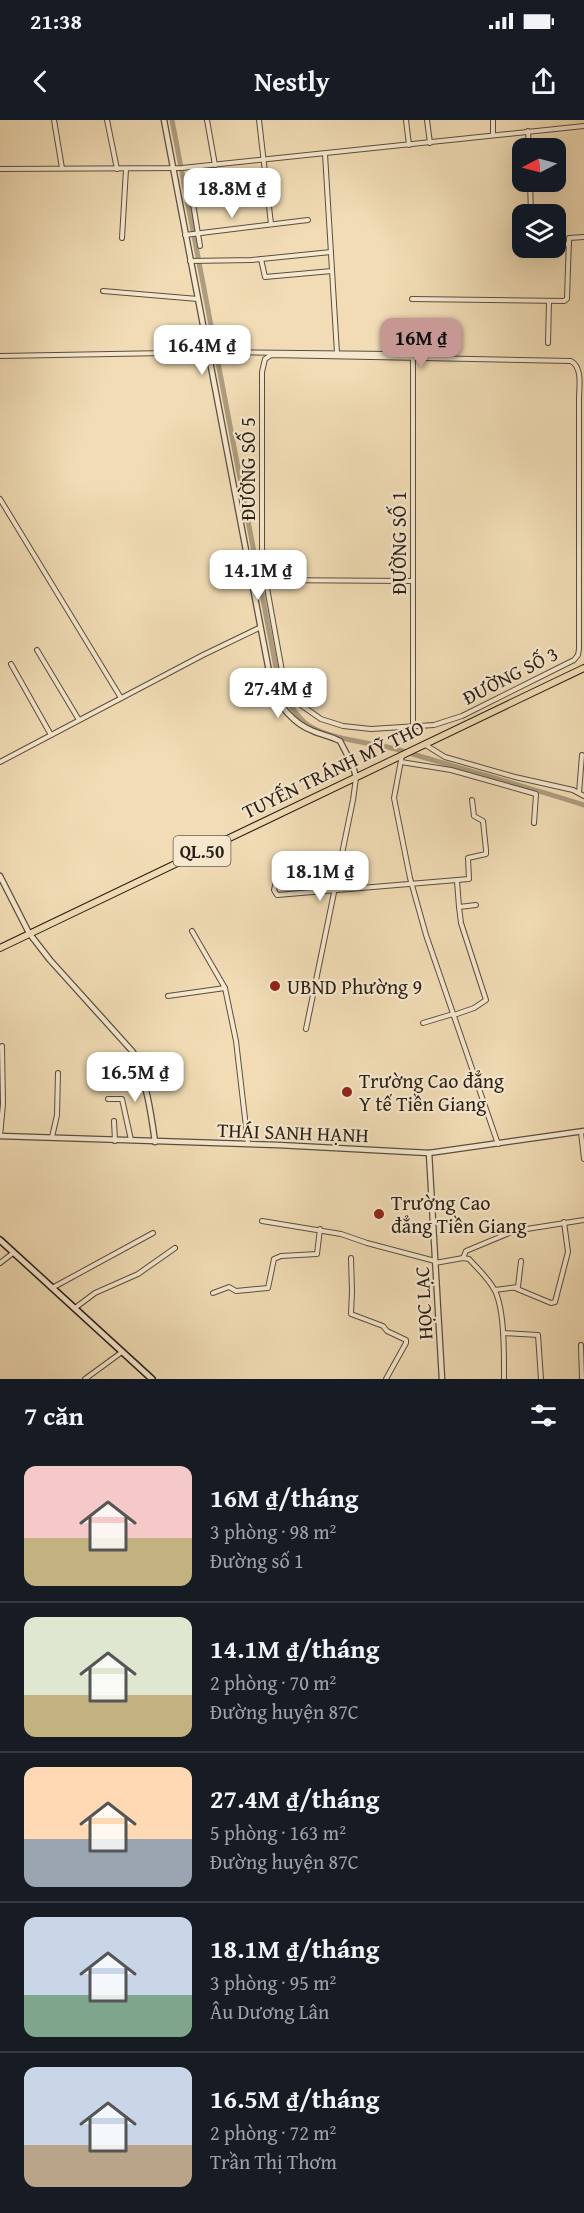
<!DOCTYPE html>
<html lang="vi">
<meta charset="utf-8">
<style>
:root{--surface:#171b24;--page:#242831;--text:#f1f3f6;--muted:#9ea1a6;--line:#363941;--accent:#c59692}
body{margin:0;font-family:"Gentium Book Plus",serif;background:var(--page);color:var(--text);height:100vh;display:flex;flex-direction:column;font-size:22px;white-space:nowrap}
*{box-sizing:border-box;margin:0}
p{font-size:20px;color:var(--muted)}
.icon{flex:none;width:33px;height:33px;fill:none;stroke:currentColor;stroke-width:2;stroke-linecap:round;stroke-linejoin:round}
.map{position:relative;height:1259px;overflow:hidden}
.panel{display:flex;flex-direction:column;background:var(--surface);flex:1}
.panel>*{flex:none}
.needle{width:39px;rotate:264deg}
.controls{position:absolute;left:512px;top:18px;display:grid;gap:12px}
.controls a{display:grid;place-items:center;width:54px;height:54px;border-radius:12px;background:var(--surface);box-shadow:0 6px 24px #0002;font-size:30px}
.price{position:absolute;translate:-50% -51px;padding:0 14px;border-radius:12px;background:#fff;color:#222;font-size:20px;line-height:39px;filter:drop-shadow(0 2px 3px #0008)}
.price::after{content:'';position:absolute;left:50%;top:36px;width:18px;height:14px;margin-left:-9px;background:inherit;clip-path:polygon(0 0,100% 0,50% 100%)}
.price.active{background:var(--accent);color:#111}
ul{padding:0;list-style:none}
li{display:flex;align-items:center;gap:18px;height:150px;padding:0 24px}
li+li{border-top:2px solid var(--line)}
li span{display:grid;place-items:center;flex:none;width:168px;height:120px;border-radius:12px;color:#555}
li>.icon{margin-inline-start:auto}
span .icon{width:72px;height:72px;fill:#fffc;stroke-width:1}
li b{font-size:26px}
h2{display:flex;justify-content:space-between;align-items:center;height:72px;padding:0 24px;font-size:26px}
.status{display:flex;justify-content:space-between;align-items:center;height:42px;padding:0 30px;background:var(--surface);direction:ltr}
.status svg{height:16px;fill:currentColor}
header{display:flex;justify-content:space-between;align-items:center;height:78px;padding:0 24px;background:var(--surface);font-size:27px;font-weight:600}
.map>svg:first-child{display:block}
.lines{fill:none;stroke-linecap:round;stroke-linejoin:round}
.canal{stroke:#ad9c7f;stroke-width:5}
.minor-casing{stroke:#5a4e3e;stroke-width:6}
.tertiary-casing{stroke:#5a4e3e;stroke-width:7}
.secondary-casing{stroke:#281f16;stroke-width:8}
.trunk-casing{stroke:#281f16;stroke-width:8}
.minor{stroke:#f6e8cf;stroke-width:4}
.tertiary{stroke:#f6e8cf;stroke-width:4.5}
.secondary{stroke:#f6e8cf;stroke-width:5}
.trunk{stroke:#f1dcb5;stroke-width:6}
.poi-dot{fill:#8f2418;stroke:#f6e8cf;stroke-width:2}
.labels{text-anchor:middle;dominant-baseline:central;stroke-width:4.5;stroke-linejoin:round;paint-order:stroke}
.shield{fill:#f6e8cf;stroke:#665b4e;stroke-width:1.5}
.shield-label{font-size:18px;font-weight:bold;fill:#281f16}
.street-label{font-size:20px;fill:#281f16;stroke:#f6e8cf}
.poi-label{font-size:20px;fill:#281f16;stroke:#f6e8cf;text-anchor:start}
</style>
<div class="status"><b>21:38</b><svg viewBox="0 0 49 12"><path d="M0 12V9h3v3zM5 12V6h3v6zM10 12V3h3v9zM15 12V0h3v12zM26 1h20v11H26zM47 4h2v5h-2z"/></svg></div>
<header><svg class="icon" aria-label="back" viewBox="0 0 24 24"><path d="M15 5l-7 7 7 7"/></svg>Nestly<svg class="icon" aria-label="share" viewBox="0 0 24 24"><path d="M12 15V3M7 8l5-5 5 5M5 13v7h14v-7"/></svg></header>
<div class="map">
<svg width="584" height="1259" viewBox="0 0 584 1259">
<rect width="100%" height="100%" fill="#f1dcb5"/>
<filter id="stains"><feTurbulence type="fractalNoise" baseFrequency=".00333" numOctaves="4"/><feColorMatrix values="0 0 0 0 .2 0 0 0 0 .09 0 0 0 0 .02 0 0 0 .5 -.17"/></filter>
<radialGradient id="worn" r=".72"><stop offset=".6" stop-color="#630" stop-opacity="0"/><stop offset="1" stop-color="#630" stop-opacity=".3"/></radialGradient>
<g class="lines">
<!-- canal -->
<path class="canal" d="M172 0 280 569C287 580 296 597 308 605 331 620 369 622 396 629 458 648 521 665 584 685"/>
<defs>
<g id="minor">
<path d="M54 0 62 48"/>
<path d="M107 0 117 49"/>
<path d="M207 0 215 45"/>
<path d="M259 0 271 104"/>
<path d="M406 0 409 25"/>
<path d="M427 0 430 23"/>
<path d="M493 0V15"/>
<path d="M528 11 529 28"/>
<path d="M325 34 337 233"/>
<path d="M0 49 182 48 584 6"/>
<path d="M530 62 531 94"/>
<path d="M185 115 308 100"/>
<path d="M122 118 126 49"/>
<path d="M555 125 569 124"/>
<path d="M200 126 190 65 248 60"/>
<path d="M261 139 265 157 332 151"/>
<path d="M190 141 252 140 331 132"/>
<path d="M103 171 198 179"/>
<path d="M412 179 564 181 567 179 569 118 584 117"/>
<path d="M548 223 549 181"/>
<path d="M271 235 571 241C583 248 579 267 579 279V529L578 535 574 540 462 596 434 605 371 609 343 606 321 599 298 583 284 562 262 440V252L265 239Z"/>
<path d="M0 236 222 232 391 234 395 233V228"/>
<path d="M0 379 121 578"/>
<path d="M265 460 413 461"/>
<path d="M37 530 79 600"/>
<path d="M11 544 51 615"/>
<path d="M413 608V237"/>
<path d="M424 624 445 637 515 657 573 670 584 676"/>
<path d="M402 635 394 678 410 758 426 815 498 1024"/>
<path d="M0 642 203 535 259 508"/>
<path d="M401 642 451 650 536 674 534 703"/>
<path d="M579 673 582 635"/>
<path d="M278 753 274 770 277 775 469 759 468 738 486 734V730L483 701 474 696 472 680"/>
<path d="M457 761 459 787"/>
<path d="M192 811 225 868 236 921 248 1024"/>
<path d="M168 876 225 868"/>
<path d="M454 895 474 888 486 880 461 803 459 787 476 785"/>
<path d="M423 903 453 894"/>
<path d="M306 909 353 680 356 658"/>
<path d="M108 979H122L131 1020"/>
<path d="M114 1001 115 1021"/>
<path d="M581 1012 584 1039"/>
<path d="M0 1016 3 984 2 926"/>
<path d="M52 1017 57 995 58 953"/>
<path d="M262 1101 341 1114 367 1123 435 1141"/>
<path d="M351 1138 352 1171 351 1194 383 1206 387 1211 406 1220V1223L386 1259"/>
<path d="M463 1138 466 1131 514 1111 584 1100"/>
<path d="M0 1143 13 1133"/>
<path d="M435 1143 463 1138 469 1139C478 1149 488 1158 494 1169 505 1188 504 1236 504 1259"/>
<path d="M52 1168 153 1113"/>
<path d="M515 1168 551 1183 555 1182 568 1132 564 1102"/>
<path d="M495 1170 518 1167 521 1141"/>
<path d="M213 1173 229 1167 236 1171 268 1168 274 1139 281 1136 317 1134 320 1109"/>
<path d="M75 1188 95 1173 138 1154 175 1128"/>
<path d="M503 1213 538 1215 541 1259"/>
<path d="M581 1225 582 1259"/>
<path d="M85 1259 122 1232"/>
</g>
<g id="tertiary">
<path d="M164 0 272 567C278 585 294 604 313 611 322 615 331 616 340 621L353 646 356 657"/>
<path d="M0 756 29 813 50 840 133 932C146 960 151 992 155 1022"/>
<path d="M0 1016 278 1025 429 1033 584 1011"/>
<path d="M429 1033 442 1259"/>
</g>
<path id="secondary" d="M0 1120 152 1259"/>
<path id="trunk" d="M0 828 584 548"/>
</defs>
<!-- minor casing -->
<use href="#minor" class="minor-casing"/>
<!-- tertiary casing -->
<use href="#tertiary" class="tertiary-casing"/>
<!-- secondary casing -->
<use href="#secondary" class="secondary-casing"/>
<!-- trunk casing -->
<use href="#trunk" class="trunk-casing"/>
<!-- minor -->
<use href="#minor" class="minor"/>
<!-- tertiary -->
<use href="#tertiary" class="tertiary"/>
<!-- secondary -->
<use href="#secondary" class="secondary"/>
<!-- trunk -->
<use href="#trunk" class="trunk"/>
</g>
<!-- markers -->
<g class="poi-dot">
<circle cx="275" cy="866" r="6"/>
<circle cx="347" cy="972" r="6"/>
<circle cx="379" cy="1094" r="6"/>
</g>
<g class="labels">
<!-- shield labels -->
<rect class="shield" x="173.5" y="716" width="57" height="30" rx="4.5"/>
<g class="shield-label">
<text x="202" y="731">QL.50</text>
</g>
<!-- street labels -->
<g class="street-label">
<text transform="translate(247 349) rotate(-90)">ĐƯỜNG SỐ 5</text>
<text transform="translate(398 423) rotate(-90)">ĐƯỜNG SỐ 1</text>
<text transform="translate(510 555) rotate(-27)">ĐƯỜNG SỐ 3</text>
<text transform="translate(333 649) rotate(-26)">TUYẾN TRÁNH MỸ THO</text>
<text transform="translate(293 1012) rotate(2)">THÁI SANH HẠNH</text>
<text transform="translate(423 1183) rotate(-93)">HỌC LẠC</text>
</g>
<!-- poi labels -->
<g class="poi-label">
<text x="287" y="866">UBND Phường 9</text>
<text x="359" y="960">Trường Cao đẳng<tspan x="359" dy="23">Y tế Tiền Giang</tspan></text>
<text x="391" y="1082">Trường Cao<tspan x="391" dy="23">đẳng Tiền Giang</tspan></text>
</g>
</g>
<rect width="100%" height="100%" filter="url(#stains)"/>
<rect width="100%" height="100%" fill="url(#worn)"/>
</svg>
<div class="controls">
<a><svg class="needle" viewBox="-14 -14 28 28"><path d="M0-13l5 13h-10z" fill="#e53935"/><path d="M0 13l5-13h-10z" fill="#9ea1a6"/></svg></a>
<a><svg class="icon" aria-label="layers" viewBox="0 0 24 24"><path d="M12 4l9 5-9 5-9-5zM3 14l9 5 9-5"/></svg></a>
</div>
<b class="price" style="left:232px;top:99px">18.8M ₫</b>
<b class="price active" style="left:421px;top:249px">16M ₫</b>
<b class="price" style="left:202px;top:256px">16.4M ₫</b>
<b class="price" style="left:258px;top:481px">14.1M ₫</b>
<b class="price" style="left:278px;top:599px">27.4M ₫</b>
<b class="price" style="left:320px;top:782px">18.1M ₫</b>
<b class="price" style="left:135px;top:983px">16.5M ₫</b>
</div>
<section class="panel">
<h2>7 căn<svg class="icon" aria-label="filters" viewBox="0 0 24 24"><path d="M4 7h16M4 17h16"/><circle cx="9" cy="7" r="2"/><circle cx="15" cy="17" r="2"/></svg></h2>
<ul>
<li><span style="background:linear-gradient(#f6c9c9 60%,#c2b280 0)"><svg class="icon" aria-label="home" viewBox="0 0 24 24"><path d="M3 11l9-7 9 7M6 9v11h12V9"/></svg></span><div><b>16M ₫/tháng</b><p>3 phòng · 98 m²</p><p>Đường số 1</p></div></li>
<li><span style="background:linear-gradient(#dfe7d0 65%,#c2b280 0)"><svg class="icon" aria-label="home" viewBox="0 0 24 24"><path d="M3 11l9-7 9 7M6 9v11h12V9"/></svg></span><div><b>14.1M ₫/tháng</b><p>2 phòng · 70 m²</p><p>Đường huyện 87C</p></div></li>
<li><span style="background:linear-gradient(#ffd9b3 60%,#9aa5b1 0)"><svg class="icon" aria-label="home" viewBox="0 0 24 24"><path d="M3 11l9-7 9 7M6 9v11h12V9"/></svg></span><div><b>27.4M ₫/tháng</b><p>5 phòng · 163 m²</p><p>Đường huyện 87C</p></div></li>
<li><span style="background:linear-gradient(#c9d6e8 65%,#7fa58c 0)"><svg class="icon" aria-label="home" viewBox="0 0 24 24"><path d="M3 11l9-7 9 7M6 9v11h12V9"/></svg></span><div><b>18.1M ₫/tháng</b><p>3 phòng · 95 m²</p><p>Âu Dương Lân</p></div></li>
<li><span style="background:linear-gradient(#c9d6e8 65%,#b9a48a 0)"><svg class="icon" aria-label="home" viewBox="0 0 24 24"><path d="M3 11l9-7 9 7M6 9v11h12V9"/></svg></span><div><b>16.5M ₫/tháng</b><p>2 phòng · 72 m²</p><p>Trần Thị Thơm</p></div></li>
</ul>
</section>
